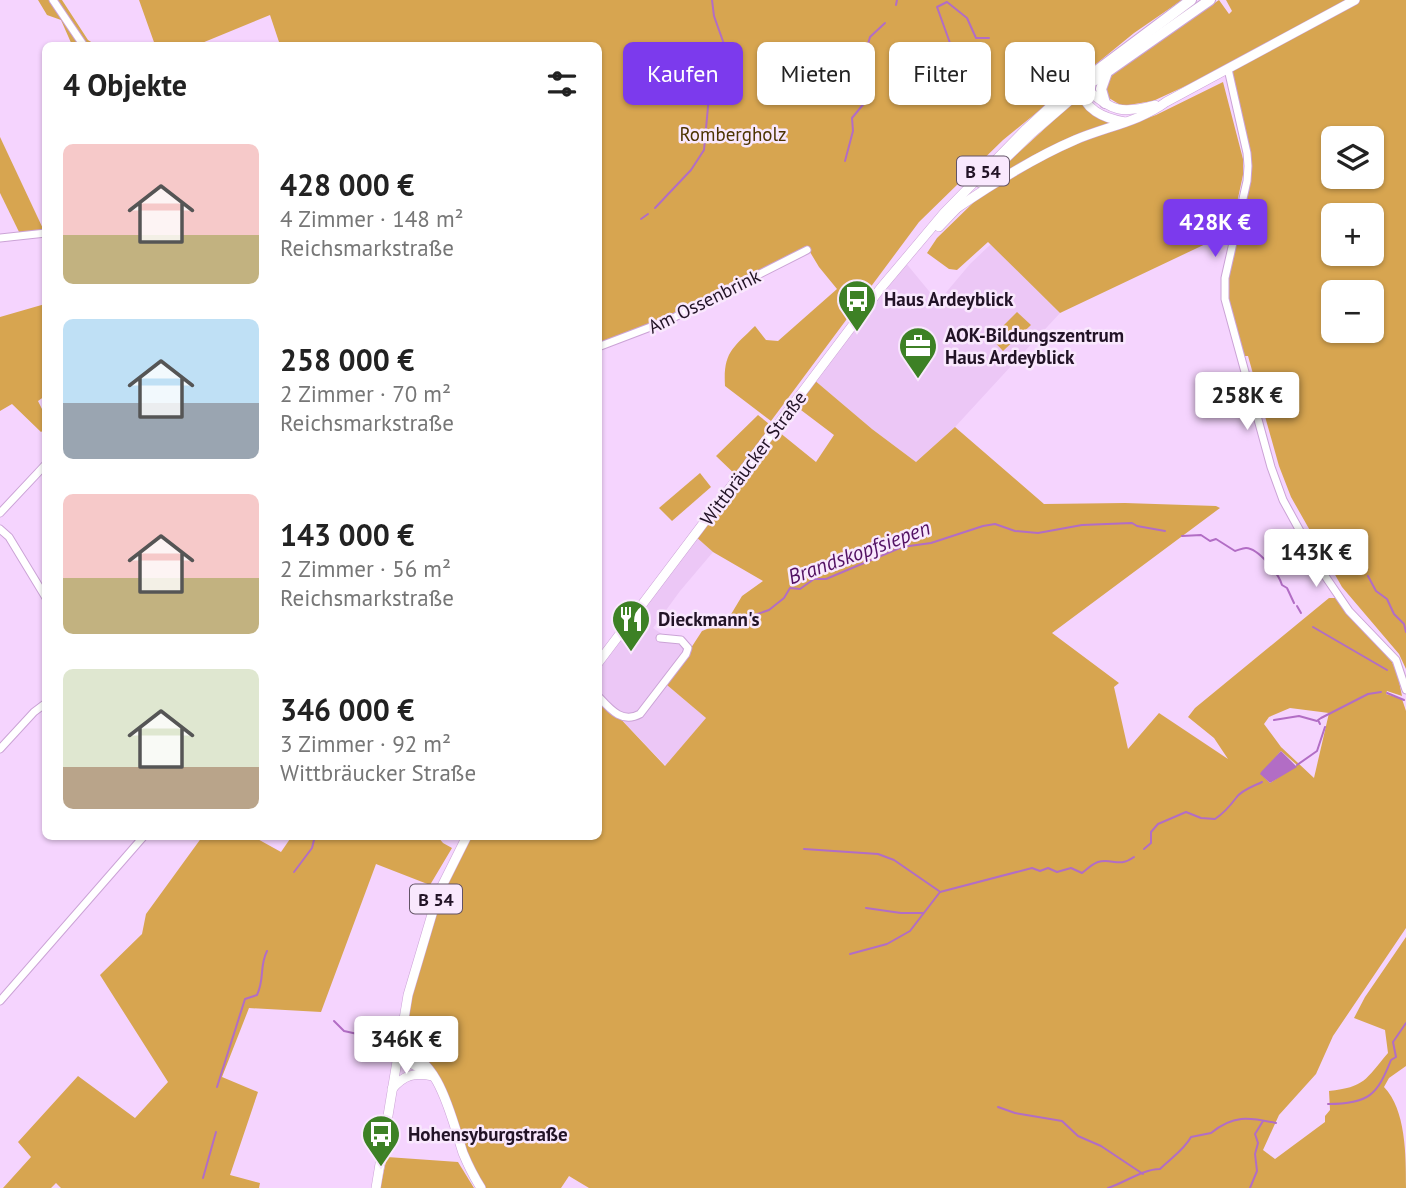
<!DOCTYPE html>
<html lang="de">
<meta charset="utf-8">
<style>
:root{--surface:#fff;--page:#f6f6f6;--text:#222;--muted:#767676;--accent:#7c3aed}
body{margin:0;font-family:"PT Sans",sans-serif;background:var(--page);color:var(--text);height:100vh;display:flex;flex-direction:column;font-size:26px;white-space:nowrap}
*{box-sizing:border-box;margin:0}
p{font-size:23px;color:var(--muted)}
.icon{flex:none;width:38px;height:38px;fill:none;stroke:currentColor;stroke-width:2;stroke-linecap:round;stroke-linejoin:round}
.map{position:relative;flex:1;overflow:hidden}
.side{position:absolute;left:42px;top:42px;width:560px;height:798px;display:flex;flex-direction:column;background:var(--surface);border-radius:10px;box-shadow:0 2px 5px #0004}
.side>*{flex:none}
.hud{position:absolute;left:623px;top:42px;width:665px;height:63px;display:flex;gap:14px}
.buttons{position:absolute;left:1321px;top:126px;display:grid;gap:14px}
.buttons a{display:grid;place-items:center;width:63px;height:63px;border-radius:10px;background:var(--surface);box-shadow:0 2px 5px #0004;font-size:35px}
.price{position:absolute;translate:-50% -60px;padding:0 16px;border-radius:7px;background:#fff;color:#222;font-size:23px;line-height:46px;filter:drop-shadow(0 2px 4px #0008)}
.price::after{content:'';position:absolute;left:50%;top:42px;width:21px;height:16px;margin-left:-10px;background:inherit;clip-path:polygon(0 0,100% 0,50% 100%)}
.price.selected{background:var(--accent);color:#fff}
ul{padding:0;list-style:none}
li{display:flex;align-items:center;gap:21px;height:175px;padding:0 21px}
li span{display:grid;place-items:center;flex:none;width:196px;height:140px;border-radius:10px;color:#555}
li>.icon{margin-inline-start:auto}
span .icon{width:84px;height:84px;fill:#fffc;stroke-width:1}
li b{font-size:30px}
h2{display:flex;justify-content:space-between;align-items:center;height:84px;padding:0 21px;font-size:30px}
.tag{padding:0 24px;border-radius:10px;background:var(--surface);box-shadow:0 2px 5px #0004;font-size:24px;line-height:63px}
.tag.selected{background:var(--accent);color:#fff}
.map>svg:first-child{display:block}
.built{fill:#ecc7f6}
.green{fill:#d7a550;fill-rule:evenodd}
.water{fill:#b26dc5}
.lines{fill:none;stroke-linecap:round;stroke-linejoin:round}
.stream{stroke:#b26dc5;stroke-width:2}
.minor-casing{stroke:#cba3d6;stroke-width:9}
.major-casing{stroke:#cba3d6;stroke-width:10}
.highway-casing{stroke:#cba3d6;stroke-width:12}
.minor{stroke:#fff;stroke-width:7}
.major{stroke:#fff;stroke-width:9}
.highway{stroke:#fff;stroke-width:10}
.labels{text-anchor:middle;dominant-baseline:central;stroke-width:5;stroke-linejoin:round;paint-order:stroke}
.shield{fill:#f9e8fd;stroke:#625366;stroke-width:2}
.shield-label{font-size:18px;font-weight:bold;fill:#221326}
.park-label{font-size:19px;fill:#4c3301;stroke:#f9e8fd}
.poi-label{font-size:19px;font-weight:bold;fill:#221326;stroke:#f9e8fd;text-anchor:start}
.street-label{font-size:19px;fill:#221326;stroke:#f9e8fd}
.water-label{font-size:21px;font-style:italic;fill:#531163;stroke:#f9e8fd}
</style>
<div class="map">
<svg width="1406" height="1188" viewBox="0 0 1406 1188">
<rect width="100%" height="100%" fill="#f5d4fe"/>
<!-- built -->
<g class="built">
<path d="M991 244 1060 313 955 427 916 462 872 429 813 379 905 262 938 302 970 264Z"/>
<path d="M695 536 713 552 680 591 653 628 662 634 679 636 692 645 667 685 706 718 666 766 599 696 598 663Z"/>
</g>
<!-- green -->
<g class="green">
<path d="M38 0H62L88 40 96 45H72L61 20 47 15Z"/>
<path d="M139 0H1182L1134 33 1003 140 919 222 771 421 725 386C723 352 733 348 755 326L766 340 778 341 837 289 819 267 807 247 686 309 599 344 598 46 280 45 270 15 197 45H155Z"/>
<path d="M1219 0 1229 14 1232 11 1226 0H1348L1190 84 1153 101 1122 106 1109 98C1105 88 1106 81 1114 73Z"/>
<path d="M1355 0H1406V669L1399 654 1342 587 1291 497 1279 466 1248 356H1242L1231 318 1225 278 1248 174 1228 69ZM1334 138H1372V177H1334ZM1334 215H1372V254H1334ZM1334 292H1372V331H1334Z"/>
<path d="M1223 82 1243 159V175L1230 235 1214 240 1060 313 988 242 957 270 949 269 927 253 937 238 976 200 1045 158 1077 143 1156 115Z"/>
<path d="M1077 99 1098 118 1115 124 980 188Z"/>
<path d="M0 137 45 233 21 236 0 193Z"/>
<path d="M45 304V396L38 401 45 415V429L41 432 12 404 0 411V317Z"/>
<path d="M1017 312 1031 325 1003 351 991 338Z"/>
<path d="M813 379 872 429 916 462 955 427 1044 504 1125 503 1216 506 1220 508 1052 633 1119 683 1114 687 1128 749 1159 713 1228 759 1214 738 1188 717 1195 708 1329 598H1335L1392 662 1398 676 1402 696 1387 691 1386 694 1402 699 1406 711V928L1333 1036 1316 1074 1279 1115 1263 1150 1275 1159 1325 1122V1116L1330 1110 1329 1091C1365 1087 1365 1080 1388 1053L1385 1030 1354 1018 1365 997 1406 937V1066L1389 1078 1384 1087C1406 1110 1406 1155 1406 1188H589L569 1176 561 1188H481L433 1076 404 1060 400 1034 426 929 467 837 598 836 599 696 665 766 706 718 667 685 702 631 727 621 742 596 763 581 713 552 695 536 739 478 716 456 758 415 816 462 834 435 793 404ZM1290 708 1329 713 1314 778 1281 747 1264 724 1269 717ZM1281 751 1297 765 1270 783 1261 774Z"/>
<path d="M700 473 711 487 672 521 659 508Z"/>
<path d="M292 836 438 837 443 843 452 848 430 885 376 864 321 1012 249 1008 222 1077 258 1092 230 1175 260 1183 259 1188H61L56 1183 51 1188H3L31 1157 18 1142 78 1076 135 1118 168 1082 100 975 142 934 146 914 202 837H254L281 852Z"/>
<path d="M387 1157 458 1162 474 1188H380Z"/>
</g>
<!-- water -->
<path class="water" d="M1281 751 1297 767 1270 783 1260 774 1261 772Z"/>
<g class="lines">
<!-- stream -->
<g class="stream">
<path d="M896 5 897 0"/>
<path d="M987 78 980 70 965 69 950 43 937 7 947 2 967 18 976 38H989"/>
<path d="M845 161 853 131 852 118 866 101 858 78 870 37 885 23"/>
<path d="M655 208 691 170 704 150 709 96 715 92 730 61 714 16 712 0"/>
<path d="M641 219 648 214"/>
<path d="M1182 536 1201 535 1210 541 1216 539 1235 551C1239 550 1242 548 1246 548 1258 548 1279 574 1282 585L1287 588 1294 603"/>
<path d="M1368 576 1376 591 1387 599 1394 614 1404 624 1406 632"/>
<path d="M1297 606 1301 613"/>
<path d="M737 621 769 610 784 598 790 588 800 589 814 579H826L902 547 931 543 983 526 995 524 1015 531 1038 533 1082 525 1132 523 1137 526 1165 531"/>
<path d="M1313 627 1387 670"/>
<path d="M1387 693 1404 700"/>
<path d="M1274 720 1299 716 1317 721"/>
<path d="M1320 724 1318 720 1321 718 1368 694 1381 692"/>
<path d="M1297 765 1317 751 1325 727"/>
<path d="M804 849 878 854 894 860 939 891"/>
<path d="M1144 849 1151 843V832L1158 824 1186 812 1201 818 1215 819C1224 813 1230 806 1236 798 1241 790 1254 786 1262 782"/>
<path d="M294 872 312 848 315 836"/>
<path d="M940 892 1032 868 1040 871 1048 868 1057 872 1071 868 1082 873C1087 869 1092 864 1098 862 1112 858 1119 868 1134 857"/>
<path d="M866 908 901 913H923"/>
<path d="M850 954 887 944 910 931 940 892"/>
<path d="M334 1021 344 1031 362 1035"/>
<path d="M217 1087 245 999 257 995C265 978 259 967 267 951"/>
<path d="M1328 1104C1369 1104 1377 1095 1391 1060L1396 1057 1393 1042 1406 1023"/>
<path d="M998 1107 1015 1113 1062 1121 1078 1136 1101 1146 1143 1174"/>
<path d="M203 1178 216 1132"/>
<path d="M1108 1188C1124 1183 1143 1169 1160 1169 1171 1158 1184 1150 1191 1137L1211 1133C1233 1115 1248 1117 1276 1123"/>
<path d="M1250 1188 1257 1171 1255 1154 1258 1143 1255 1134 1263 1121"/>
</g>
<defs>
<g id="minor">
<path d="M53 0 84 46"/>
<path d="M1228 69 1247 153 1248 166 1247 181 1225 278V299L1271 467 1283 500 1323 573 1349 611 1396 660 1406 690"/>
<path d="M0 238 46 233"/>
<path d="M598 347 669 320 807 250"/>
<path d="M0 513 46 464"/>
<path d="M0 529 9 537 46 598"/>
<path d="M598 696C610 709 622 724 640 714L686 654 688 648 681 640 660 638"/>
<path d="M0 749 34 712 46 703"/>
<path d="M0 1001 144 836"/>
</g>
<g id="major">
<path d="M1080 85C1112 108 1114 116 1155 105"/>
<path d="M1079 86C1084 110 1103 118 1125 122"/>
<path d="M980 183 1032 133 1084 88 1107 72"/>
<path d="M957 208C995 182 1033 158 1075 140 1105 127 1139 122 1166 102L1355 0"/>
<path d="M939 227 961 204"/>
<path d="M598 663 880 289 944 213 1026 129 1063 95 1079 84"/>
<path d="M404 1024 409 1043 416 1056"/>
<path d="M398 1054C438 1049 453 1124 463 1153 468 1165 474 1177 481 1188"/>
<path d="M398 1054 404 1060 426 1071"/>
<path d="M392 1089C404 1075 414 1072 433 1076"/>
<path d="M376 1188 408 995 438 894 467 836"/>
</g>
<g id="highway">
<path d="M1079 84 1191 0"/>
<path d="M1105 103 1101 89 1107 72 1210 0"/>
</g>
</defs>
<!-- minor casing -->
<use href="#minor" class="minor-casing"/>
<!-- major casing -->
<use href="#major" class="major-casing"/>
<!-- highway casing -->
<use href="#highway" class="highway-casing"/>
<!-- minor -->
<use href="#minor" class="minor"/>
<!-- major -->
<use href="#major" class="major"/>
<!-- highway -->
<use href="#highway" class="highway"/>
</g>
<!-- icons -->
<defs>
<symbol id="bus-pin" viewBox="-11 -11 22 30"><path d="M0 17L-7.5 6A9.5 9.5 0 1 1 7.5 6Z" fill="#3d8125" stroke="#f9e8fd"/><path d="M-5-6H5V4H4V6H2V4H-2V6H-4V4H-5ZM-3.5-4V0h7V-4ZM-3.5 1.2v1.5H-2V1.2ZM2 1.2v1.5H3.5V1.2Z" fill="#fff"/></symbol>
<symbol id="office-pin" viewBox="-11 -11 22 30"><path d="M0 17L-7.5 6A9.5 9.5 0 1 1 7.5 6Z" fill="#3d8125" stroke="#f9e8fd"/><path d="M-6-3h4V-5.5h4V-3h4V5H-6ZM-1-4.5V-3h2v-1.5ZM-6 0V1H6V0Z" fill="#fff"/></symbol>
<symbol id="restaurant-pin" viewBox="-11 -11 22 30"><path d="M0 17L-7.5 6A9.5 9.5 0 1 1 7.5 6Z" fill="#3d8125" stroke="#f9e8fd"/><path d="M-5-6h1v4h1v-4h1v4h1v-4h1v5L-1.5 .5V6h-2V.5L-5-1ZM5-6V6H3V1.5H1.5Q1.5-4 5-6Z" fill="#fff"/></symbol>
</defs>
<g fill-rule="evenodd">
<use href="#bus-pin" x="835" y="277" width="44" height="60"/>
<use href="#office-pin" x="896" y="324" width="44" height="60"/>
<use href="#restaurant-pin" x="609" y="597" width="44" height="60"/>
<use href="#bus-pin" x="359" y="1112" width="44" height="60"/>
</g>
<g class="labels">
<!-- shield labels -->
<g class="shield">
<rect x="957" y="156.5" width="52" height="29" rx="5"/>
<rect x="410" y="884.5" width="52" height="29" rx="5"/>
</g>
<g class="shield-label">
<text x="983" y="171">B 54</text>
<text x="436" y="899">B 54</text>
</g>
<!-- park labels -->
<g class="park-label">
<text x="733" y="134">Rombergholz</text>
</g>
<!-- poi labels -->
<g class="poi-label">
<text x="884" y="299">Haus Ardeyblick</text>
<text x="945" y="335">AOK-Bildungszentrum<tspan x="945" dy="22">Haus Ardeyblick</tspan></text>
<text x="658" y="619">Dieckmann's</text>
<text x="408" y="1134">Hohensyburgstraße</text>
</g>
<!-- street labels -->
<g class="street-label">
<text transform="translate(704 301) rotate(-26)">Am Ossenbrink</text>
<text transform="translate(753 458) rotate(-53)">Wittbräucker Straße</text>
</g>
<!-- water labels -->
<g class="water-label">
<text transform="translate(859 552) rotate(-20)">Brandskopfsiepen</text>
</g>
</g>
</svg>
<div class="buttons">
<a><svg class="icon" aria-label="layers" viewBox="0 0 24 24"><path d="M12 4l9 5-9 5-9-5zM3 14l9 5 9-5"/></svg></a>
<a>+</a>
<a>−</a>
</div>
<b class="price selected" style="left:1215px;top:259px">428K €</b>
<b class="price" style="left:1247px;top:432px">258K €</b>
<b class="price" style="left:1316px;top:589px">143K €</b>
<b class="price" style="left:406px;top:1076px">346K €</b>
<div class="hud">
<a class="tag selected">Kaufen</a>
<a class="tag">Mieten</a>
<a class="tag">Filter</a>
<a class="tag">Neu</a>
</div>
<section class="side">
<h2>4 Objekte<svg class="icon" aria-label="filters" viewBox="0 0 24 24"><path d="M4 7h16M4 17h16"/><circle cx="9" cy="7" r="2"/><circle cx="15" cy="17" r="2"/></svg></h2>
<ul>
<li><span style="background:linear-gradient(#f6c9c9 65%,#c2b280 0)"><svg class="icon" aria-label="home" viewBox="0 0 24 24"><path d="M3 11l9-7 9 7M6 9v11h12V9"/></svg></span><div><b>428 000 €</b><p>4 Zimmer · 148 m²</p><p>Reichsmarkstraße</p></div></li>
<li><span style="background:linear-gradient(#bfe0f5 60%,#9aa5b1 0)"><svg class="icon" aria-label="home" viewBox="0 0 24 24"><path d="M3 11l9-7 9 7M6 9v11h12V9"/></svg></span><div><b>258 000 €</b><p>2 Zimmer · 70 m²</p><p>Reichsmarkstraße</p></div></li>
<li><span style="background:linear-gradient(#f6c9c9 60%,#c2b280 0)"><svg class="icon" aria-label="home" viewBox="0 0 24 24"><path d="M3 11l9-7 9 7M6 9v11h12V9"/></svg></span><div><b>143 000 €</b><p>2 Zimmer · 56 m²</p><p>Reichsmarkstraße</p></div></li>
<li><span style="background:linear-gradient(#dfe7d0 70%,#b9a48a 0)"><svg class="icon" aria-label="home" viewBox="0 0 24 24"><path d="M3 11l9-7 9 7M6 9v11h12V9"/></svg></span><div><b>346 000 €</b><p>3 Zimmer · 92 m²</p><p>Wittbräucker Straße</p></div></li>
</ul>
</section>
</div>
